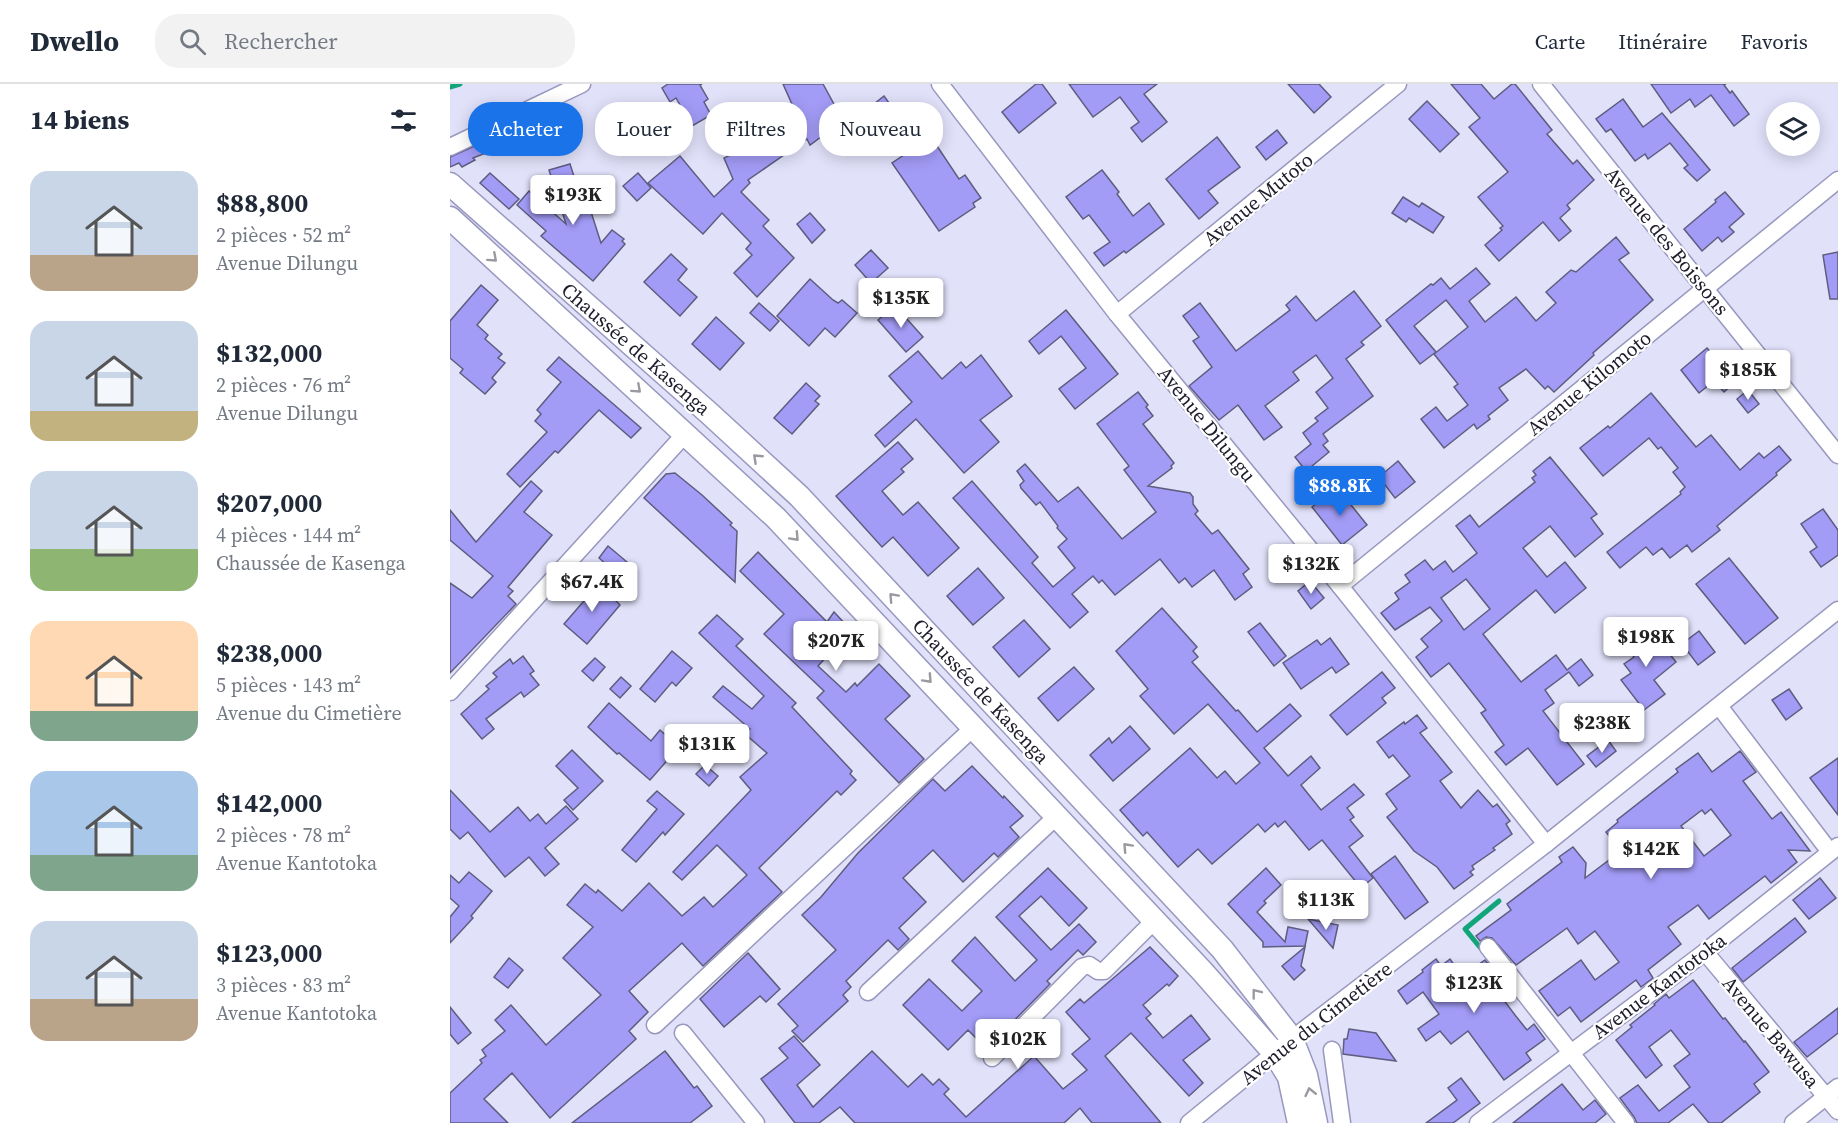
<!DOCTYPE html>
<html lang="fr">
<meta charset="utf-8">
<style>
:root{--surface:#fff;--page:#f2f2f3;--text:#1f2937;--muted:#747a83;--line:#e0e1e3;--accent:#1a73e8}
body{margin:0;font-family:"Source Serif 4",serif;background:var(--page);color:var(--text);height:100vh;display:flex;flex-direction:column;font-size:22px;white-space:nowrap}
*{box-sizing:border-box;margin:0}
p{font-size:20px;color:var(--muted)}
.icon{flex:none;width:33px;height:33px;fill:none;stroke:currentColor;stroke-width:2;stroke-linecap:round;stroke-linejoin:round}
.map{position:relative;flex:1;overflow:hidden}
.details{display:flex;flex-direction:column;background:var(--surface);width:450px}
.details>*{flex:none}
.guide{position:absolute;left:18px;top:18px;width:570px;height:54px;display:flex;gap:12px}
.fabs{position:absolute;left:1316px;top:18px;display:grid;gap:12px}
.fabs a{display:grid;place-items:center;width:54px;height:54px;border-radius:50%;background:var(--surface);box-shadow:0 3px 15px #0003;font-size:30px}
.price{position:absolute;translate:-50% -51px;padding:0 14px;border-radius:6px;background:#fff;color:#222;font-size:20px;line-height:39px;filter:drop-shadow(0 2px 3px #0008)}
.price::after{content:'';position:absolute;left:50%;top:36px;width:18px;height:14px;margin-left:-9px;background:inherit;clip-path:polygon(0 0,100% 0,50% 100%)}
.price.selected{background:var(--accent);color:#fff}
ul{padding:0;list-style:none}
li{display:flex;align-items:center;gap:18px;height:150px;padding:0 30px}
li span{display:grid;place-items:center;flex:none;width:168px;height:120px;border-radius:18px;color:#555}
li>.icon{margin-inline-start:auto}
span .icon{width:72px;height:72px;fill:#fffc;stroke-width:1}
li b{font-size:26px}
h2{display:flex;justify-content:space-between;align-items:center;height:72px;padding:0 30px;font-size:26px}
.chip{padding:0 21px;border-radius:24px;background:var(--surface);box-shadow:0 3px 15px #0003;font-size:21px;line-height:54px}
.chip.selected{background:var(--accent);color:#fff}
header{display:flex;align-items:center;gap:36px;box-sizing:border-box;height:84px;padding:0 30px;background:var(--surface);border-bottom:2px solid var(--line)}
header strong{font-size:28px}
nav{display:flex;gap:33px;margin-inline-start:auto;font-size:21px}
.search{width:420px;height:54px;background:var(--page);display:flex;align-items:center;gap:15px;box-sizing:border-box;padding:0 21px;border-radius:24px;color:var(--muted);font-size:22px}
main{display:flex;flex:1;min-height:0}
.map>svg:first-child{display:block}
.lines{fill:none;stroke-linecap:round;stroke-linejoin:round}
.stream{stroke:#13a57a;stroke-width:5}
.building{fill:#a39cf7;stroke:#5e5c7f;stroke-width:1.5;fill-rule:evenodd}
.minor-casing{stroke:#9897be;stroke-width:19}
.major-casing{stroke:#9897be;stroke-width:25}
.minor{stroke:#fff;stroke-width:16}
.major{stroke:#fff;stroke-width:22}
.oneway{stroke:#9999a0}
.labels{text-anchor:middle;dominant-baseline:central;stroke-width:4.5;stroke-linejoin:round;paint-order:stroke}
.street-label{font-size:20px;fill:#1d1c2b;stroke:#fff}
</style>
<header>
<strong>Dwello</strong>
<div class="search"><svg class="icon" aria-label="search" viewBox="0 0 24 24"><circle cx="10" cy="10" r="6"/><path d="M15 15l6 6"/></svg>Rechercher</div>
<nav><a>Carte</a><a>Itinéraire</a><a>Favoris</a></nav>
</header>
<main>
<section class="details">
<h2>14 biens<svg class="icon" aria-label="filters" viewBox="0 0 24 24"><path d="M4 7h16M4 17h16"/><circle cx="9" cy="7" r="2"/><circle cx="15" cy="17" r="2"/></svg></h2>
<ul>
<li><span style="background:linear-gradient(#c9d6e8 70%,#b9a48a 0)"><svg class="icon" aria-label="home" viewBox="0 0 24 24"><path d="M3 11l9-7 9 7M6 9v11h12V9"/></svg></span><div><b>$88,800</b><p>2 pièces · 52 m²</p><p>Avenue Dilungu</p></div></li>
<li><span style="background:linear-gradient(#c9d6e8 75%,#c2b280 0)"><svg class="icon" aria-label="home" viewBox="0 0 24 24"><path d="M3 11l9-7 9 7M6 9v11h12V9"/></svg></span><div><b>$132,000</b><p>2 pièces · 76 m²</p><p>Avenue Dilungu</p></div></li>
<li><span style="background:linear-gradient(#c9d6e8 65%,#8fb573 0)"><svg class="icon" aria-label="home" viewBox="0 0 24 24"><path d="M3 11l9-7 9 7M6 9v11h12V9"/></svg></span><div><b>$207,000</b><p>4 pièces · 144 m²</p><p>Chaussée de Kasenga</p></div></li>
<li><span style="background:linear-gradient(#ffd9b3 75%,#7fa58c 0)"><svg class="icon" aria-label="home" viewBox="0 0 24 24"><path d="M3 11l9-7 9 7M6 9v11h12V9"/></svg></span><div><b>$238,000</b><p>5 pièces · 143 m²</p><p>Avenue du Cimetière</p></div></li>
<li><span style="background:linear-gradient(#a9c7e8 70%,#7fa58c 0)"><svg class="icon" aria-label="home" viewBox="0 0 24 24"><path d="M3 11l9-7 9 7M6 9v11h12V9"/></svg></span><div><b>$142,000</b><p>2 pièces · 78 m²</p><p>Avenue Kantotoka</p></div></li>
<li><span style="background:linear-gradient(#c9d6e8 65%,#b9a48a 0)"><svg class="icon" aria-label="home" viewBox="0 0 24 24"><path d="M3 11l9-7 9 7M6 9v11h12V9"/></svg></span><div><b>$123,000</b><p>3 pièces · 83 m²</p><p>Avenue Kantotoka</p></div></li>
</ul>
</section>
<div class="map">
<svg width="1388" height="1039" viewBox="0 0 1388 1039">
<rect width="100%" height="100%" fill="#e1e1fa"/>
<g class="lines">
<!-- stream -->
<g class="stream">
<path d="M0 3 10 0"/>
<path d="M1033 867 1015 845 1049 817"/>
</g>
</g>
<!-- building -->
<g class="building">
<path d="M218 0H252L250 1 258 15 254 18 261 31 242 42 226 14 220 18 212 4Z"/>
<path d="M333 0H373L396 42 434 12 448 31 440 37 444 43 418 64 416 61 408 67 403 61 395 67 379 47 360 61 357 55 298 96 300 99 291 108 319 136 313 142 344 174 307 213 284 189 302 171 296 165 301 159 272 129 253 150 198 99 230 72 264 113 283 95 274 74 295 64 294 62 302 56 292 42 312 29 321 43 345 27Z"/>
<path d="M586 0H592L606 19 569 49 552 28Z"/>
<path d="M619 0H707L694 10 717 38 692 58 681 44 689 38 670 13 643 33Z"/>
<path d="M838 0H869L881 13 864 29Z"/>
<path d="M1001 0H1031L1044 15 1062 0H1065L1102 46 1097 50 1123 80 1127 76 1144 96 1117 121 1120 125 1110 134 1121 147 1109 157 1093 138 1049 177 1035 161 1052 146 1050 144 1053 142 1028 113 1058 88 1019 43 1030 34Z"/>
<path d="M1201 0H1276L1274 1 1280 9 1282 7 1299 30 1284 42 1261 11 1245 23 1240 15 1221 29Z"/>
<path d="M1173 15 1193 43 1212 29 1260 86 1247 97 1234 84 1238 81 1220 59 1198 75 1195 70 1185 77 1161 45 1156 48 1146 35Z"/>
<path d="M977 17 1009 50 990 68 959 35Z"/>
<path d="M78 38 81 44 43 66 23 74 25 76 12 83 9 79 0 83V73Z"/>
<path d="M827 46 837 59 816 76 806 63Z"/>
<path d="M481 53 509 95 515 91 531 114 523 119 525 123 489 147 442 79Z"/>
<path d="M767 53 790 83 758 107 768 119 749 135 716 95Z"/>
<path d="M120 80 129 108 134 106 151 159 162 146 174 155 172 157 175 160 143 197 91 152 96 147 67 121 79 107 116 140 99 86Z"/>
<path d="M652 86 669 108 667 110 683 132 699 119 714 140 676 169 674 167 654 182 644 169 660 158 639 131 633 135 616 113Z"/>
<path d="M40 89 69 115 59 125 30 99Z"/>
<path d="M188 89 201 104 187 117 173 102Z"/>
<path d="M1275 108 1294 130 1279 143 1284 148 1272 158 1268 153 1252 167 1234 145 1266 118 1265 116Z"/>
<path d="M953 113 969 123 972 119 994 133 983 149 959 134 956 138 942 129Z"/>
<path d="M360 129 375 146 362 159 347 140Z"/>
<path d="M1166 153 1179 169 1169 176 1203 216 1143 269 1144 271 1104 308 1098 302 1095 305 1076 285 1049 304 1058 316 1038 332 1040 335 1027 345 1024 340 994 364 971 335 986 323 997 337 1018 321 1004 303 1008 300 984 270 1018 243 996 216 964 242 986 268 970 280 936 236 981 200 983 201 991 194 1000 205 1026 184 1040 200 1019 217 1035 238 1066 213 1086 237 1106 219 1096 208 1121 186 1126 188Z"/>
<path d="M421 166 438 184 421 199 405 181Z"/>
<path d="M1388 168V215H1380L1373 171Z"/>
<path d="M221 170 237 185 228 196 247 213 230 232 194 198Z"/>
<path d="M360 195 383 216 388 219 392 216 407 229 385 253 375 244 359 262 327 232Z"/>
<path d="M31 201 48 216 27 241 38 251 35 255 52 270 48 274 55 279 42 294 46 298 35 310 10 289 13 285 0 274V237Z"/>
<path d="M904 207 931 242 911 258 914 261 896 275 923 312 873 350 878 357 873 361 879 368 856 387 845 373 861 360 853 349 868 337 865 334 878 324 866 308 883 294 866 271 843 288 849 296 815 322 832 343 814 356 788 321 769 336 739 302 762 283 743 257 749 253 733 232 750 219 786 267 840 226 836 221 846 212 866 237Z"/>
<path d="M309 219 329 237 320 247 300 229Z"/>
<path d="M441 225 444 228 448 225 473 253 456 268 428 236Z"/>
<path d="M616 226 668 290 625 325 609 305 636 284 611 252 589 270 579 257Z"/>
<path d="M266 233 294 259 270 286 242 260Z"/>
<path d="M1257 264 1285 298 1274 308 1264 297 1249 309 1231 286Z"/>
<path d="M468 267 492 295 511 278 516 284 531 271 562 312 530 336 549 358 514 389 466 335 435 363 425 351 462 318 439 292Z"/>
<path d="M109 273 191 344 181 354 149 326 108 369 105 367 70 403 57 390 97 348 85 337 91 330 87 326 111 298 97 286Z"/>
<path d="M356 299 370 312 365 317 369 320 342 350 324 334Z"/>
<path d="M1298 306 1309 320 1298 329 1287 315Z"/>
<path d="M688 308 698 321 696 323 703 332 693 340 724 379 721 382 722 384 698 402 740 409 743 413V420L748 427 745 430 762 450 768 446 799 485 793 490 802 503 785 516 764 486 742 503 735 494 729 499 710 475 665 511 652 496 649 499 643 492 622 510 638 528 620 544 503 414 522 397 588 473 582 479 603 503 625 484 608 463 617 455 607 444 608 442 590 418 586 421 571 404 570 401 574 397 567 387 575 380 608 418 628 403 672 455 706 428 674 386 679 382 647 340Z"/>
<path d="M1201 309 1246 363 1261 351 1290 386 1309 369 1314 374 1329 362 1341 376 1326 389 1327 391 1267 442 1270 446 1242 468 1237 461 1220 474 1212 464 1203 471 1196 463 1170 484 1157 468 1231 410 1230 408 1235 403 1223 388 1228 384 1211 363 1208 365 1199 354 1153 392 1130 364 1158 342 1160 344Z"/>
<path d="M448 358 463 375 451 385 454 388 432 407 453 431 468 418 509 464 478 492 443 453 432 463 386 412Z"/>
<path d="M1100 373 1147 430 1141 434 1153 450 1125 473 1100 442 1073 464 1097 493 1115 478 1136 504 1105 529 1086 506 1033 550 1071 598 1106 571 1117 586 1131 575 1143 591 1129 602 1119 588 1095 606 1104 619 1093 627 1134 680 1107 701 1078 664 1056 681 1045 668 1054 661 1031 629 1036 626 999 579 981 593 966 573 978 563 971 555 992 537 980 523 945 546 931 529 949 515 945 509 960 498 955 491 975 476 983 486 995 477 1003 488 1027 469 1006 442 1020 431 1029 443 1085 398 1082 394 1086 391 1083 387ZM1016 495 1040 525 1014 546 991 514Z"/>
<path d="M948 377 965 398 945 414 929 393Z"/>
<path d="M225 389 252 411 282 439 280 441 287 447 285 498 194 414 216 390Z"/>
<path d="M81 397 92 407 74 428 102 451 58 503 63 507 58 512 66 520 0 589V499L22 514 43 492 0 456V426L26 458Z"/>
<path d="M882 407 885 411 890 407 917 441 892 461 862 423Z"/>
<path d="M1373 425 1388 446V471L1371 483 1360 468 1367 463 1351 440Z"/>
<path d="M158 462 177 478 167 490 149 474Z"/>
<path d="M308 468 377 538 384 528 398 543 391 551 394 554 368 582 396 608 405 599 407 602 429 580 460 612 435 635 474 675 449 699 367 614 374 607 314 550 334 530 290 487Z"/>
<path d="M1279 474 1328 534 1295 560 1246 500Z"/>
<path d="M528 484 554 514 523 541 497 512Z"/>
<path d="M147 497 170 521 137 560 114 540 140 510 137 508Z"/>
<path d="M860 497 874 514 861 525 848 507Z"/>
<path d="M712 524 747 563 743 567 748 573 742 578 786 627 788 626 807 648 840 620 851 632 814 664 838 692 861 672 870 684 851 701 871 726 904 700 914 711 897 724 904 733 900 736 913 752 899 763 923 794 911 804 872 756 859 766 835 737 828 743 825 739 815 748 808 740 762 780 748 765 728 783 697 748 693 752 670 726 740 664 767 694 775 687 786 700 810 679 758 620 724 650 690 612 698 605 666 567Z"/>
<path d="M267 531 293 555 286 562 346 619 342 623 402 687 400 690 406 696 391 711 387 707 309 784 332 808 253 882 232 859 179 907 198 928 179 947 186 955 100 1034 62 989 34 1015 58 1039H0V1009L32 979 30 976 36 972 32 966 55 947 45 936 61 921 96 961 151 911 113 874 143 843 117 821 135 800 146 809 148 806 172 827 199 799 232 832 254 813 263 823 297 791 267 761 232 796 223 788 301 706 290 693 317 669 295 650 300 645 263 613 273 602 302 625 314 612 249 549Z"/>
<path d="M574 536 600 565 569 593 543 563Z"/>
<path d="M810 539 836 572 824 582 798 548Z"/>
<path d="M1198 543 1226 578 1204 596 1215 610 1194 626 1171 596 1181 589 1174 580 1184 573 1174 561Z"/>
<path d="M1249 547 1265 568 1248 581 1232 560Z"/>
<path d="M880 554 899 580 886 589 882 583 851 605 833 579 867 556 871 561Z"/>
<path d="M222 567 242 584 226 602 222 598 205 618 190 605Z"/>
<path d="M73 572 84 587 80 590 89 601 74 613 71 608 36 635 44 645 32 655 11 630 39 605 36 602 47 593 43 589 60 575 63 580Z"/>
<path d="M145 574 155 583 143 597 132 587Z"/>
<path d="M624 583 644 605 608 637 588 614Z"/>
<path d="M932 588 945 604 932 614 936 619 897 651 880 631Z"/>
<path d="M171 593 181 602 170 614 160 605Z"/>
<path d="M1339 605 1352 624 1336 636 1322 616Z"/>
<path d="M159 619 201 657 210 646 229 663 200 696 169 669 167 670 138 643Z"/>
<path d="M967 631 977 644 970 649 1002 688 990 697 1011 724 1028 706 1043 723 1047 720 1060 737 1056 740 1062 750 1043 764 1045 766 1022 782 1024 785 1020 788 1023 791 1004 805 987 783 964 767 937 733 947 725 936 710 960 692 943 671 939 674 927 658 954 638 955 640Z"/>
<path d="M680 642 700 665 663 697 640 671 659 654 662 659Z"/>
<path d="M1158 656 1166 667 1146 683 1137 672Z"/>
<path d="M122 666 153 697 123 726 114 716 128 704 106 682Z"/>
<path d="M1290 667 1306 688 1293 697 1322 735 1331 728 1360 767 1338 766 1347 778 1321 799 1315 792 1259 835 1248 821 1218 843 1231 860 1198 886 1203 894 1191 903 1186 896 1131 938 1120 923 1108 932 1089 907 1131 876 1145 896 1169 878 1145 847 1128 860 1117 844 1066 881 1042 854 1036 853 1030 857 1026 852 1061 826 1057 820 1112 778 1109 773 1123 763 1136 779 1135 794 1171 767 1156 748 1168 738 1167 736 1228 688 1226 685 1248 669 1262 688ZM1261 725 1281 751 1254 772 1231 742 1252 726 1255 730Z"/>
<path d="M1388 674V731L1360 694Z"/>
<path d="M255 681 268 692 259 702 246 690Z"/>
<path d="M522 682 553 714 554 712 573 732 560 743 569 753 548 773 544 769 513 798 483 766 453 794 476 818 449 844 459 855 448 866 438 856 396 897 401 903 393 911 398 917 353 958 342 947 348 942 328 920 386 866 352 831 371 813 408 769 483 695 495 707Z"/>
<path d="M0 706 40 748 68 723 80 737 88 730 96 740 116 722 128 735 95 764 109 780 95 792 79 773 55 793 18 748 10 755 0 745Z"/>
<path d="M207 707 234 730 215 751 213 748 186 778 172 766 207 725 197 717Z"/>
<path d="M945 772 978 818 955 835 921 790Z"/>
<path d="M598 784 637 824 619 842 591 812 569 832 601 866 629 840 646 858 633 871 628 866 597 897 600 900 548 953 539 944 527 955 518 946 498 966 453 921 479 895 512 927 532 907 502 877 525 853 565 897 587 876 546 833Z"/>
<path d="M816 784 831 801 814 817 816 819 807 828 835 858 838 843 858 847 855 862 813 863V858L778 820Z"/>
<path d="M19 788 42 807 21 832 23 834 0 859V833L9 822 0 814V791L9 799Z"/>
<path d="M1370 794 1386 814 1359 835 1343 816Z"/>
<path d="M1345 834 1356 848 1293 898 1282 884Z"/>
<path d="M858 835 888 841 883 864Z"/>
<path d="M700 863 728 892 719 902 717 900 693 921 701 930 696 934 713 954 741 931 760 955 733 976 753 999 739 1012 681 949 655 972 711 1039H642L630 1024 614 1039H405L390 1023 369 1039H345L311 995 338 974 329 964 344 952 370 981 347 1001 363 1023 422 967 458 1003 472 990 483 1001 489 995 499 1005 494 1010 516 1033 584 972 613 1005 637 986 622 970 640 955 616 928 630 915 634 919Z"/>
<path d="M855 863 851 882 855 886 844 896 832 882Z"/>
<path d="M298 869 330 905 316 918 310 912 274 943 250 915Z"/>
<path d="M59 874 73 886 58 904 44 893Z"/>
<path d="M986 875 991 882 1000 875 1012 892 1035 876 1049 893 1041 899 1065 931 1077 946 1084 940 1095 955 1076 969 1081 976 1054 996 1018 947 1001 960 990 947 976 957 968 945 989 930 973 908 957 920 948 907 973 888 972 886Z"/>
<path d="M1243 896 1273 935 1275 934 1294 958 1295 957 1319 988 1304 1000 1310 1008 1271 1039H1259L1243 1020 1218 1039H1187L1184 1033 1170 1014 1188 1001 1209 1027 1240 1003 1224 982 1240 970 1221 946 1199 963 1212 981 1196 994 1166 956 1182 943 1180 941 1205 921 1204 920 1216 910 1219 914Z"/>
<path d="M0 923 21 949 8 960 0 950Z"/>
<path d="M1388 924V949L1357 973 1344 958Z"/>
<path d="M899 945 926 949 946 977 893 970 894 955H897Z"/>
<path d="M215 967 244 1004 247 1002 262 1022 240 1039H122Z"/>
<path d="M1011 994 1030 1019 1003 1039H976L1007 1016 998 1004Z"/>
<path d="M1112 1000 1133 1026 1145 1016 1156 1030 1145 1039H1063Z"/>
</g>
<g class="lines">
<defs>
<g id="minor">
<path d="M490 0 667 230 890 502 1096 760"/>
<path d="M1091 0 1388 371"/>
<path d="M0 63 132 0"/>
<path d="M667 230 948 0"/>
<path d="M890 502 1388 96"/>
<path d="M0 608 236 349"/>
<path d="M1269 622 1380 768"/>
<path d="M1038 863 1176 1039"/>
<path d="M1255 868 1388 1027"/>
<path d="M418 908 607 732"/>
<path d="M205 941 523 644"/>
<path d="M233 949 306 1039"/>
<path d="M882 966 892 1039"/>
<path d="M542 974 632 883 639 881 648 887H654L704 837"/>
<path d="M739 1039 842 955 1096 760 1388 526"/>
<path d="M1028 1039 1255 868 1388 762"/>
<path d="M1343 1039 1388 1003"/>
</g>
<g id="major">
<path d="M0 100 260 330 349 412 772 865 842 955 856 991 866 1039"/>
<path d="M0 134 326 434 752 887 825 970 839 993 849 1039"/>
</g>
</defs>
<!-- minor casing -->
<use href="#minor" class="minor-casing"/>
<!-- major casing -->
<use href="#major" class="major-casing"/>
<!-- minor -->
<use href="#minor" class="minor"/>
<!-- major -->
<use href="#major" class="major"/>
</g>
<!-- one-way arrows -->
<defs><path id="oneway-chevron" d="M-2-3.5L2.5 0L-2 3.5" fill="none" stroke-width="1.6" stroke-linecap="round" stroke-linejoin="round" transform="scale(1.5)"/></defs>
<g class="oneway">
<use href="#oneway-chevron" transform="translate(43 174) rotate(42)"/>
<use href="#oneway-chevron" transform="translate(187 305) rotate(42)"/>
<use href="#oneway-chevron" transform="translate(307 374) rotate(-137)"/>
<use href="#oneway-chevron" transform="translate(345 453) rotate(47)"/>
<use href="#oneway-chevron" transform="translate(443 513) rotate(-133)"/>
<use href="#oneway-chevron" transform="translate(478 595) rotate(47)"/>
<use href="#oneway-chevron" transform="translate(677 763) rotate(-133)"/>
<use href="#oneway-chevron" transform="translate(806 909) rotate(-128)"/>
<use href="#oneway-chevron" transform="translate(860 1008) rotate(-103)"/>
</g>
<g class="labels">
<!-- street labels -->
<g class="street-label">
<text transform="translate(808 115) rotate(-39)">Avenue Mutoto</text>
<text transform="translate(1217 157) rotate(51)">Avenue des Boissons</text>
<text transform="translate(186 265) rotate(41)">Chaussée de Kasenga</text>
<text transform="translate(1139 299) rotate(-39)">Avenue Kilomoto</text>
<text transform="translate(757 340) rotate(51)">Avenue Dilungu</text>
<text transform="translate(531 607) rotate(47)">Chaussée de Kasenga</text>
<text transform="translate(1209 902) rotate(-37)">Avenue Kantotoka</text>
<text transform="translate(866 939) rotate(-38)">Avenue du Cimetière</text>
<text transform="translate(1321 948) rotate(50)">Avenue Bawusa</text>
</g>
</g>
</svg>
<div class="fabs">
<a><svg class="icon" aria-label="layers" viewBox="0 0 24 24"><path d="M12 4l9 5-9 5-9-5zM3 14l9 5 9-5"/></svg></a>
</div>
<b class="price" style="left:123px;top:142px">$193K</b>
<b class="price" style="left:451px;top:245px">$135K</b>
<b class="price" style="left:1298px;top:317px">$185K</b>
<b class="price selected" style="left:890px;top:433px">$88.8K</b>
<b class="price" style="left:861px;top:511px">$132K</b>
<b class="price" style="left:142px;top:529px">$67.4K</b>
<b class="price" style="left:1196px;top:584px">$198K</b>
<b class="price" style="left:386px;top:588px">$207K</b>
<b class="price" style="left:1152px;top:670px">$238K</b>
<b class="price" style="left:257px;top:691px">$131K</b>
<b class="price" style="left:1201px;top:796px">$142K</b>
<b class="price" style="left:876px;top:847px">$113K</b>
<b class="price" style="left:1024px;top:930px">$123K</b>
<b class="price" style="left:568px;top:986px">$102K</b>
<div class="guide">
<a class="chip selected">Acheter</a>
<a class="chip">Louer</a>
<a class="chip">Filtres</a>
<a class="chip">Nouveau</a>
</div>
</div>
</main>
